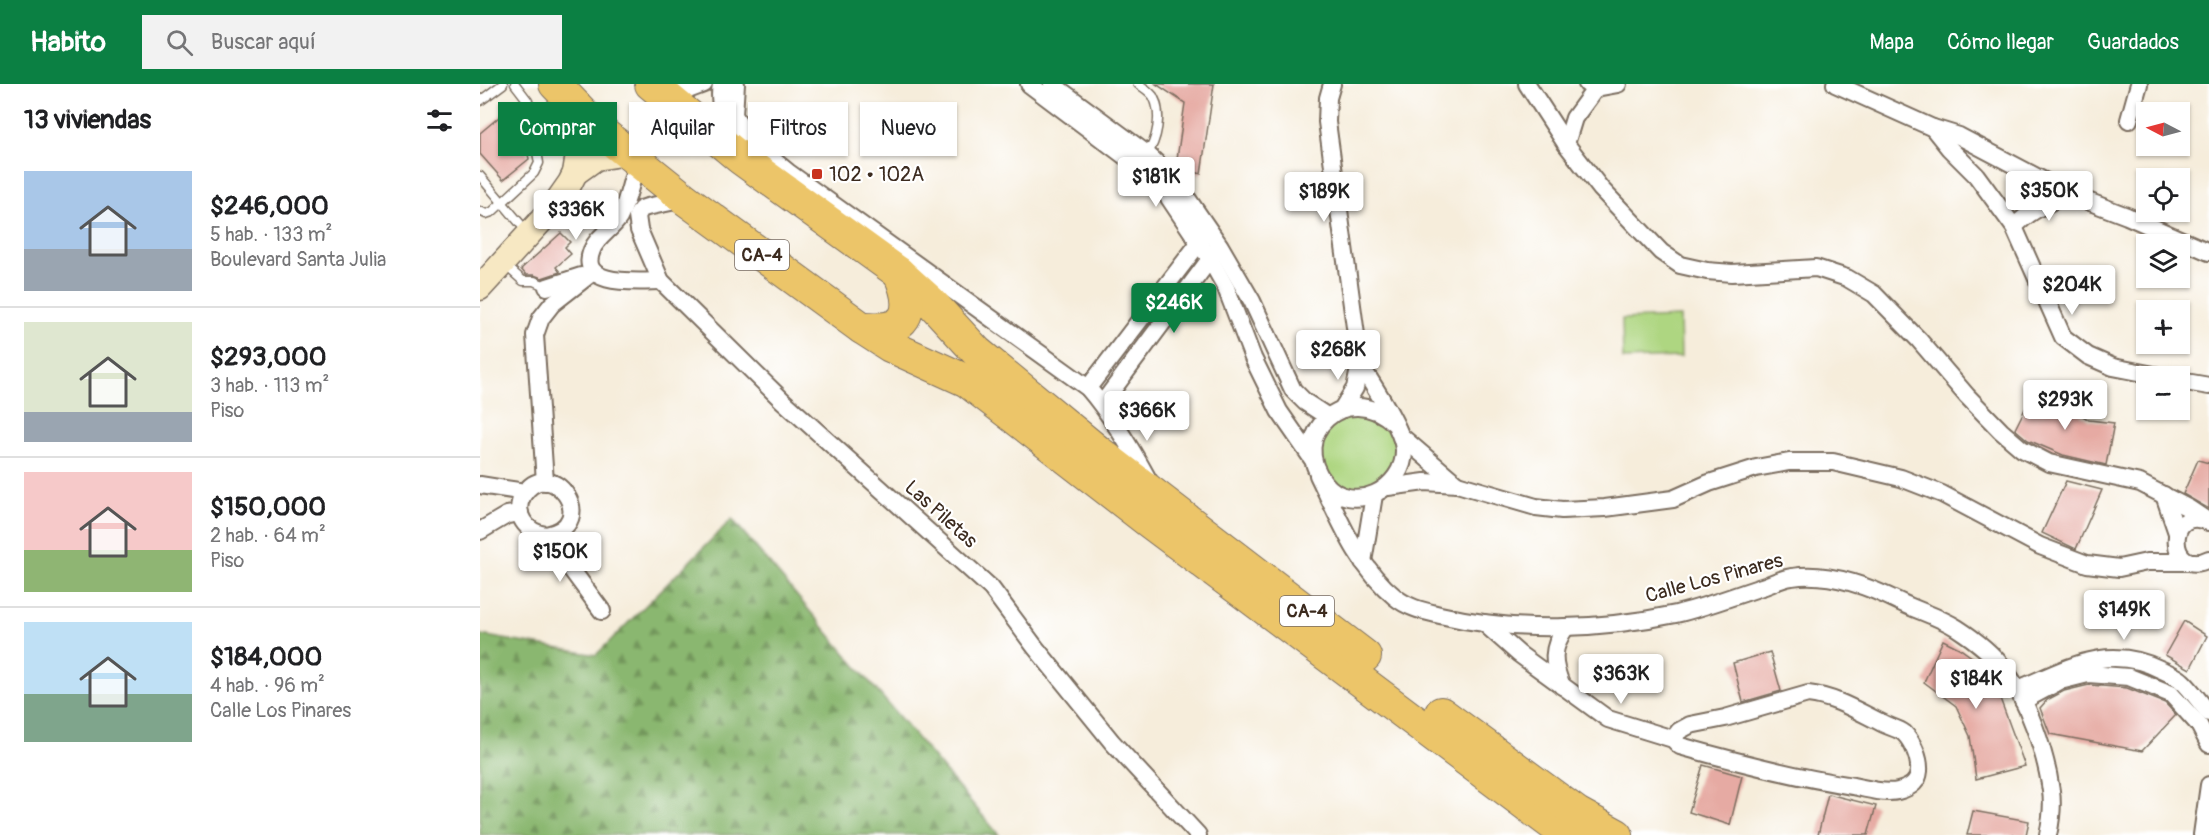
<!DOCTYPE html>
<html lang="es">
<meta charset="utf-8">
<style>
:root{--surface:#fff;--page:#f2f2f2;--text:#202124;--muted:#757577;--line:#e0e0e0;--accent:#0b8043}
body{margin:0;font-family:Pangolin,sans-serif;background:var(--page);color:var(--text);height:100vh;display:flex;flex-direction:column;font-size:22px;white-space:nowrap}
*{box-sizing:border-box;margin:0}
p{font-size:20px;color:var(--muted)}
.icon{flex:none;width:33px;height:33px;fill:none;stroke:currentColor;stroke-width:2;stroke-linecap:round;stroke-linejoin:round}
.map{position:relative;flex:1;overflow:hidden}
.panel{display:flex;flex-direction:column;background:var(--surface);width:480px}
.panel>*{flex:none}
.top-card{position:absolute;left:18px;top:18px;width:570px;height:54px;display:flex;gap:12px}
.needle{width:39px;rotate:276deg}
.fabs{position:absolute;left:1656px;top:18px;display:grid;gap:12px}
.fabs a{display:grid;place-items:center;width:54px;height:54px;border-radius:0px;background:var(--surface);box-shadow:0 2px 4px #0004;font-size:30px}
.price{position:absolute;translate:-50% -51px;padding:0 14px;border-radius:6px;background:#fff;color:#222;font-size:20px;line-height:39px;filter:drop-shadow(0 2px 3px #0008)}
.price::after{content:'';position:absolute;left:50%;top:36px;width:18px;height:14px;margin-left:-9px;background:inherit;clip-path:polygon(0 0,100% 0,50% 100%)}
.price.active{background:var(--accent);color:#fff}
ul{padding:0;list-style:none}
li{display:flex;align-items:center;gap:18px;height:150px;padding:0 24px}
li+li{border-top:2px solid var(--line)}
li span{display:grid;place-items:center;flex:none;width:168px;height:120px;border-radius:0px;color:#555}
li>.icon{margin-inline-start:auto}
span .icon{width:72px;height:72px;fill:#fffc;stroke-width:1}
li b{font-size:26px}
h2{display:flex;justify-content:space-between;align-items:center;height:72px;padding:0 24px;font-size:26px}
.tag{padding:0 21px;border-radius:0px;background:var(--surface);box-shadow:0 2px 4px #0004;font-size:21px;line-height:54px}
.tag.active{background:var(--accent);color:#fff}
header{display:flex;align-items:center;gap:36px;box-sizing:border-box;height:84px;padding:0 30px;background:var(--accent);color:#fff}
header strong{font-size:28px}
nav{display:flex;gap:33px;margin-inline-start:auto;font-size:21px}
.search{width:420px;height:54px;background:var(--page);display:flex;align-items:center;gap:15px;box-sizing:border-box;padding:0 21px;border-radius:0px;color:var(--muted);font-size:22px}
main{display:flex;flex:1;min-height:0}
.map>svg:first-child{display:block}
.grass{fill:#aed681;stroke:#748050;stroke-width:1.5}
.forest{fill:url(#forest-firs);stroke:#627046;stroke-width:1.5}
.building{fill:#e6aaa3}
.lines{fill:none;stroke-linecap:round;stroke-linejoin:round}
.lane-casing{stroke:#7c6e60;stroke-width:11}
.street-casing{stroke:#7c6e60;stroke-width:20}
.secondary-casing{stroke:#7c6e60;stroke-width:27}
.highway-casing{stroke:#7c6e60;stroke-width:34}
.lane{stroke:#fff;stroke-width:8}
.street{stroke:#fff;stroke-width:16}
.secondary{stroke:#f7e8c3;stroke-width:24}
.highway{stroke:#ecc569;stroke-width:32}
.poi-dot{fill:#c8321e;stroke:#fff;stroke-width:2}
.labels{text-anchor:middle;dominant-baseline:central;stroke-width:4.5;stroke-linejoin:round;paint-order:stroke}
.shield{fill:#fff;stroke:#766a62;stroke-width:1.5}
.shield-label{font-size:18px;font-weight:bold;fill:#3b2a1e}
.poi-label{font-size:20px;fill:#3b2a1e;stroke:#fff;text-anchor:start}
.street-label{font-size:20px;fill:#3b2a1e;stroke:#fff}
</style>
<header>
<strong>Habito</strong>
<div class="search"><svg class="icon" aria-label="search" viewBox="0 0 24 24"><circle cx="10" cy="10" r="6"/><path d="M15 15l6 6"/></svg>Buscar aquí</div>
<nav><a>Mapa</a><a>Cómo llegar</a><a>Guardados</a></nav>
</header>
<main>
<section class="panel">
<h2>13 viviendas<svg class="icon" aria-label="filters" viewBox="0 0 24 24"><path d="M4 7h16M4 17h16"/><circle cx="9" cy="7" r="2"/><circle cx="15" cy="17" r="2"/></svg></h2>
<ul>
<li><span style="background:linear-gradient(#a9c7e8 65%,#9aa5b1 0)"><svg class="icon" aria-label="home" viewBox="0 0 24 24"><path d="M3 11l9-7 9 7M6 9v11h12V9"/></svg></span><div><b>$246,000</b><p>5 hab. · 133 m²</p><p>Boulevard Santa Julia</p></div></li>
<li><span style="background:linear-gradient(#dfe7d0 75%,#9aa5b1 0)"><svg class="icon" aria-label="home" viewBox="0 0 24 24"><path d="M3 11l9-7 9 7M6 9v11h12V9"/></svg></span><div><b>$293,000</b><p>3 hab. · 113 m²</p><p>Piso</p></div></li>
<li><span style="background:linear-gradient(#f6c9c9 65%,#8fb573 0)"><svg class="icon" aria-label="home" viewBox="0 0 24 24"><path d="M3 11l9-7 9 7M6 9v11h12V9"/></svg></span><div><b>$150,000</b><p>2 hab. · 64 m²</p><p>Piso</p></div></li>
<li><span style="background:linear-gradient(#bfe0f5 60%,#7fa58c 0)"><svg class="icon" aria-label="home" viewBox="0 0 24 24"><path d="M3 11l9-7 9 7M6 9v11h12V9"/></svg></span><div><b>$184,000</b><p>4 hab. · 96 m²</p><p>Calle Los Pinares</p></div></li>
</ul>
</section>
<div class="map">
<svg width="1729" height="751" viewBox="0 0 1729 751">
<defs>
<pattern id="forest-firs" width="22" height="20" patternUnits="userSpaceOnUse" patternTransform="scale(1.5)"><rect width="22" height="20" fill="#8ab76f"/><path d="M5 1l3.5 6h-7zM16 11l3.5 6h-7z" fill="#72955b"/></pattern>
</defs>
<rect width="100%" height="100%" fill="#fff"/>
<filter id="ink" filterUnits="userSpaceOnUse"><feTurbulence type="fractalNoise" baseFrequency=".0167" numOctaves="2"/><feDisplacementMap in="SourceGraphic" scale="12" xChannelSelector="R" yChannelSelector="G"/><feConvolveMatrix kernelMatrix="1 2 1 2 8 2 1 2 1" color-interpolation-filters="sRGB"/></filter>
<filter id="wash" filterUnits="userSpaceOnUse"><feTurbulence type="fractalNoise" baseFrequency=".008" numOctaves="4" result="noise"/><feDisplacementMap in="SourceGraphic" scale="24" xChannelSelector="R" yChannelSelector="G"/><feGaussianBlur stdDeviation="1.35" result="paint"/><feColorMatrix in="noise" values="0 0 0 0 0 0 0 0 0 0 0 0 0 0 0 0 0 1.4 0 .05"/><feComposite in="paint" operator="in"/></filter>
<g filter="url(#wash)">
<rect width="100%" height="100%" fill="#f6eddb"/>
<!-- grass -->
<g class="grass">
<path d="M1200 233 1201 273 1143 275 1142 235Z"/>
<path d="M872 329 904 338C908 343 915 351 917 357 919 367 916 380 910 388 873 439 813 372 851 340 857 336 865 332 872 329Z"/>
</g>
<!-- forest -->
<path class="forest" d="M252 435 519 751H0V551L116 571Z"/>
<g id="blocks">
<!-- building -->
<g class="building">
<path d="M676 0H734L721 90 696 82 705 19Z"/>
<path d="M31 23 44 43 41 50V58L47 66 49 75 23 96 0 70V49Z"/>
<path d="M81 149 90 158 85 163 91 170 76 183 80 188 62 194 54 191H46L41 185Z"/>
<path d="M1553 309 1592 325 1609 336 1634 339 1626 381 1583 371 1548 356 1535 345Z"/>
<path d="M1718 376 1729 379V425L1703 410Z"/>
<path d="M1586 397 1622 406 1596 465 1562 449Z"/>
<path d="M1704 537 1727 552 1710 585 1685 571Z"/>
<path d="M1463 556 1479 564 1493 574 1518 609 1545 682 1496 695 1490 652 1476 622 1444 598Z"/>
<path d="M1290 568 1301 607 1263 618 1253 579Z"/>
<path d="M1609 601 1647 604 1685 619 1696 631 1662 667 1570 650 1560 624 1567 616 1584 607Z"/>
<path d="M1223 681 1262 692 1250 741 1209 728Z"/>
<path d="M1348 710 1396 722 1388 751H1338Z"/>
<path d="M1493 727 1549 737 1546 751H1487Z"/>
</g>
</g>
</g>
<g filter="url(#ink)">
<use href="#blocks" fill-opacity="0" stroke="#7c6e60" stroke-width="1.5"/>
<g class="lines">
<defs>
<g id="lane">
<path d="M658 0C663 3 669 7 673 12 683 30 677 57 666 72"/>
<path d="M0 17 23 0"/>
<path d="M0 92 48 149"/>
<path d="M0 127 6 130 12 128 54 89 59 79 48 17 35 0"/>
<path d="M24 180 43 197H54L67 203"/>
</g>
<g id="street">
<path d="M241 0C237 24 246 40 255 62"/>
<path d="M256 0 254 31 270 57 308 88 608 304C632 332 651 364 669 397"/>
<path d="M549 0 658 82 687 111 730 175 746 204 773 274 799 327 833 376"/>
<path d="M572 0 667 70 694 95 740 162 772 217 813 306 825 318 848 333"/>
<path d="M852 0 848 14 847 38 880 280 875 304 862 325"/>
<path d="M1047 0 1086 60"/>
<path d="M1107 0 1116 4 1138 0"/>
<path d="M1355 0 1453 44 1469 64 1496 91 1534 143 1583 253 1608 272 1633 283 1679 292"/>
<path d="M1116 4 1094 34 1086 60 1121 105 1181 168 1200 181 1227 187 1252 189 1336 184 1367 194 1394 210 1439 256 1487 312 1521 347 1542 365 1569 379 1660 399 1708 424 1726 436"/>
<path d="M181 7 208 6 224 0"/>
<path d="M1649 36 1659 0"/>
<path d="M1453 44 1479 52 1589 110 1647 132 1729 168"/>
<path d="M157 77C152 95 148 117 139 134 132 145 116 154 112 166 96 204 160 197 181 197"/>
<path d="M205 115 167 123 161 125 157 132 159 146 181 197 302 316 511 504 555 563 632 658 718 751"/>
<path d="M1534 143C1549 127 1569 118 1589 110"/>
<path d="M67 203 101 192"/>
<path d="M880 280C892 300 923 345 924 366 925 405 872 432 845 399 806 351 866 295 914 339"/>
<path d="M1700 297 1729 302"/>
<path d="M608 304 725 151"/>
<path d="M622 320 736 167"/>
<path d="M921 352 977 400"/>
<path d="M838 391C859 434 877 482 915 513 928 524 944 527 960 531 1036 549 1120 546 1196 530 1226 523 1256 511 1285 502 1293 499 1303 494 1312 493 1349 487 1388 502 1420 518 1438 527 1460 533 1477 544 1494 555 1513 570 1525 586 1548 617 1566 669 1571 707 1573 721 1571 737 1568 751"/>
<path d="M65 398 55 251 61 234 72 220 113 188"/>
<path d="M0 401 45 408"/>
<path d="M908 403 945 398 977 400 1056 423 1082 426 1125 424 1193 415 1229 399 1276 384 1309 378H1353L1421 394 1462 410 1560 462 1607 480 1639 484 1667 478H1715"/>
<path d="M1684 411 1697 449"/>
<path d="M1728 438C1686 418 1686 496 1729 475"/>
<path d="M0 447 27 431 40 429"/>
<path d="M66 451C123 440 70 368 43 411 32 430 47 449 66 451L122 527"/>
<path d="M883 478 894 411"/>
<path d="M1004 539 1039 570 1128 635 1193 655 1200 662C1257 678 1314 693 1373 702 1387 705 1405 710 1418 707 1430 704 1438 699 1439 687 1440 675 1433 658 1424 649 1419 645 1410 643 1404 640 1379 628 1356 613 1328 610L1245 634 1210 641 1199 647 1193 655"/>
<path d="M1082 602C1072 579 1071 564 1086 543"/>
<path d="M1536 606C1587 585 1627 558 1682 586 1688 589 1697 592 1702 597 1712 606 1720 619 1729 629"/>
<path d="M1543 617 1580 597 1608 590 1649 593 1691 610 1719 641 1729 660"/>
<path d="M1722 751 1729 701"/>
</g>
<g id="secondary">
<path d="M95 89 116 74 148 69"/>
<path d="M0 204 71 126 90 99 95 89 100 57 97 24"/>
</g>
<g id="highway">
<path d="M75 0 120 47 205 115 382 244 410 262 487 297 668 437 1072 740 1090 751"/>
<path d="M171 0 260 74 419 189 450 217 497 268 620 369 885 572"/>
<path d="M382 244C392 244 402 246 411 243 436 235 427 206 419 189"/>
<path d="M961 629 1097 729 1137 751"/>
</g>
</defs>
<!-- lane casing -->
<use href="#lane" class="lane-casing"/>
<!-- street casing -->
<use href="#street" class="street-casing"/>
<!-- secondary casing -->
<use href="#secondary" class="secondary-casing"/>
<!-- highway casing -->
<use href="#highway" class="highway-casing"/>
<!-- lane -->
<use href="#lane" class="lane"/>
<!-- street -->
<use href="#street" class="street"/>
<!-- secondary -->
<use href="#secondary" class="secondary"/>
<!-- highway -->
<use href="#highway" class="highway"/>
</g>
</g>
<!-- markers -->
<rect class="poi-dot" x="331" y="84" width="12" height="12" rx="3"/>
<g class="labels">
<!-- shield labels -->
<g class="shield">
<rect x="255" y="156" width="54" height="30" rx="4.5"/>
<rect x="800" y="512" width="54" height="30" rx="4.5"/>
</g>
<g class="shield-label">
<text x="282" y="171">CA-4</text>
<text x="827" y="527">CA-4</text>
</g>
<!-- poi labels -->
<g class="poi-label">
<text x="349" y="90">102 • 102A</text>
</g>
<!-- street labels -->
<g class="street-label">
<text transform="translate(461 430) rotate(42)">Las Piletas</text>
<text transform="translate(1234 494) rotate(-15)">Calle Los Pinares</text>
</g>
</g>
</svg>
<div class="fabs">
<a><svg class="needle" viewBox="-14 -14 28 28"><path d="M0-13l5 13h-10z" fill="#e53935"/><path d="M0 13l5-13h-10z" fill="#757577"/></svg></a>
<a><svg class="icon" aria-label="locate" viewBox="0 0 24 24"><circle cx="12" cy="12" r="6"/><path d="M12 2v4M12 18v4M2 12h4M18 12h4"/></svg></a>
<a><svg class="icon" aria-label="layers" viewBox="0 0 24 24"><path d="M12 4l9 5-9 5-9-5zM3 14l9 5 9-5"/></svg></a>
<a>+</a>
<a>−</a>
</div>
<b class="price" style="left:676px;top:124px">$181K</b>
<b class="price" style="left:1569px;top:138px">$350K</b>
<b class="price" style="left:844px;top:139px">$189K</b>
<b class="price" style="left:96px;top:157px">$336K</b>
<b class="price" style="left:1592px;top:232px">$204K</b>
<b class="price active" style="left:694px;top:250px">$246K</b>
<b class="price" style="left:858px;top:297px">$268K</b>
<b class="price" style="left:1585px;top:347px">$293K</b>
<b class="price" style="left:667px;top:358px">$366K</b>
<b class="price" style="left:80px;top:499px">$150K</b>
<b class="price" style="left:1644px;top:557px">$149K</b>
<b class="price" style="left:1141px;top:621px">$363K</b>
<b class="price" style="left:1496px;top:626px">$184K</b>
<div class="top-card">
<a class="tag active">Comprar</a>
<a class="tag">Alquilar</a>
<a class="tag">Filtros</a>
<a class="tag">Nuevo</a>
</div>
</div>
</main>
